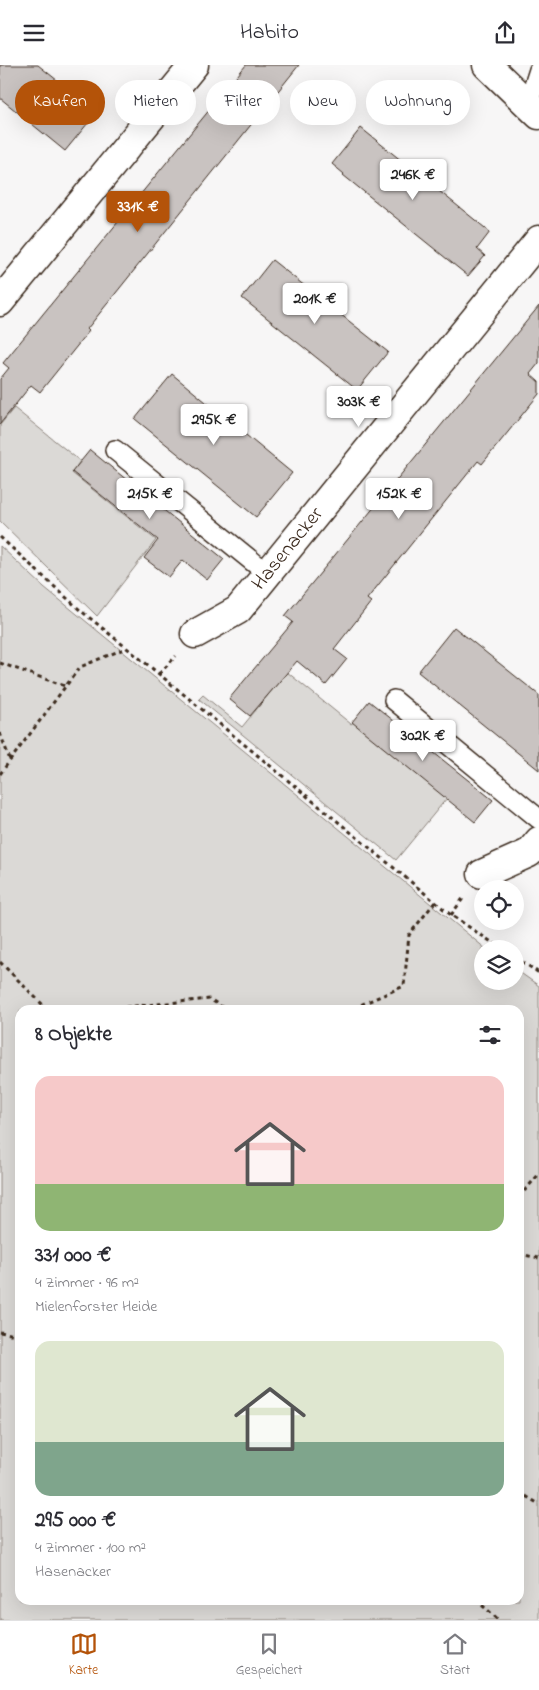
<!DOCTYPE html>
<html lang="de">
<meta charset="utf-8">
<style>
:root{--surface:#fff;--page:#f2f2f3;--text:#2b2b33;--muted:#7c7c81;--line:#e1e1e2;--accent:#b45309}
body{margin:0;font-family:"Indie Flower",sans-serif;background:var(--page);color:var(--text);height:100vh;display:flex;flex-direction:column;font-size:19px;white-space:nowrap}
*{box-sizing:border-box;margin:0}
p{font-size:16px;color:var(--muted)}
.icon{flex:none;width:28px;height:28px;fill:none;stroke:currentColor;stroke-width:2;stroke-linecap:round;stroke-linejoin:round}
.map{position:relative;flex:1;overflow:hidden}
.side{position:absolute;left:15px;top:940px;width:509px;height:600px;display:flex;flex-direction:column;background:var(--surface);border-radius:15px;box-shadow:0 5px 20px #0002}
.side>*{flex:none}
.hud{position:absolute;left:15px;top:15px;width:510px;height:45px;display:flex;gap:10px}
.fabs{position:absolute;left:474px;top:815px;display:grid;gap:10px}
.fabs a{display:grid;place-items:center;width:50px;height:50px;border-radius:50%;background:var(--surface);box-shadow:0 5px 20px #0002;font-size:25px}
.price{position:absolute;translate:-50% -42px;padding:0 11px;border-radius:5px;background:#fff;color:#222;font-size:16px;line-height:32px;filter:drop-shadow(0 1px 2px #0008)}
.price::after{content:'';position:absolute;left:50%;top:30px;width:15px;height:11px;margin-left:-8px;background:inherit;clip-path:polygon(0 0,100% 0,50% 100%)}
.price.active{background:var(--accent);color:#fff}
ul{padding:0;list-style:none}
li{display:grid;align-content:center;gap:10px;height:265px;padding:0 20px}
li span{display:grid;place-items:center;height:155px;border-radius:15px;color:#555}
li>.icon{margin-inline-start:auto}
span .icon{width:90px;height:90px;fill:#fffc;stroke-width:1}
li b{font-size:21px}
h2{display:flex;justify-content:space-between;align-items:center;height:60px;padding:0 20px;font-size:21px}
.tag{padding:0 18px;border-radius:22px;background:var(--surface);box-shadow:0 5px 20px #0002;font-size:18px;line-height:45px}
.tag.active{background:var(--accent);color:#fff}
header{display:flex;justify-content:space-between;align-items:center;height:65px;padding:0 20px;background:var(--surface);font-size:22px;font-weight:600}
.menu{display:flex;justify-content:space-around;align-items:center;height:70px;border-top:1px solid var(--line);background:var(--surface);font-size:14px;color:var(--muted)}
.menu a{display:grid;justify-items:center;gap:2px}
.menu .active{color:var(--accent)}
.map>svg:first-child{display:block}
.green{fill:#dbd9d6;stroke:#8b827a;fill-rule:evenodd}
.building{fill:#c9c3c1;stroke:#3b2a1e}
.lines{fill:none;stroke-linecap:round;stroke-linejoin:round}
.lane-casing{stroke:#3b2a1e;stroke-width:22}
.street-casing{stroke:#3b2a1e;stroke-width:31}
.secondary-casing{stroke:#3b2a1e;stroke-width:31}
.path{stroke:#3b2a1e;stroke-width:3;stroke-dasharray:4 4;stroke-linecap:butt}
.lane{stroke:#fff;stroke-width:19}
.street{stroke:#fff;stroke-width:28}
.secondary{stroke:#fff;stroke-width:28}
.labels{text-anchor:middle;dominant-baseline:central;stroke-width:4;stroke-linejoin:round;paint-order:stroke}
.street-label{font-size:21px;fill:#3b2a1e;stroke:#fff}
</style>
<header><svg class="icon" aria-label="menu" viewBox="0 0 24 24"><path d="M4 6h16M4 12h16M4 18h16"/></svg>Habito<svg class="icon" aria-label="share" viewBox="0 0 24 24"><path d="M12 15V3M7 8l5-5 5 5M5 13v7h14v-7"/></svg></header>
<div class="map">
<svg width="539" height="1555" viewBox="0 0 539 1555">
<rect width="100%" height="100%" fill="#f7f6f6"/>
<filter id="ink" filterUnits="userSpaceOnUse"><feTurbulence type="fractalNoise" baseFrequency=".02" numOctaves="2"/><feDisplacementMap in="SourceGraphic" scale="10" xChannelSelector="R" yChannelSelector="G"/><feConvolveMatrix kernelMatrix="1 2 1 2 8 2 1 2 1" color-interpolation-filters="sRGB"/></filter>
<g filter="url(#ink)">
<!-- green -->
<g class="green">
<path d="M14 343 80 396 72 408 156 475 97 551 0 456V360Z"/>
<path d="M0 481 44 522 486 884H482V916H515V904L539 921V1555H0ZM20 945H519V1535H20Z"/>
<path d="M287 607 351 659 354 657 447 733 396 795 199 634 203 630 242 662Z"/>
</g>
<!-- building -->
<g class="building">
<path d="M0 0H38L97 47 65 86 0 33Z"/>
<path d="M246 0H299L87 264 89 266 40 327 31 320 0 359V314L9 303 3 298Z"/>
<path d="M361 63 490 167 477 184 485 191 468 211 343 110 344 109 332 99Z"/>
<path d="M272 195 388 287 357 325 242 233Z"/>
<path d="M539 241V298L530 309 539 317V329L482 399 478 396 367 534 371 537 334 584 347 594 326 620 297 596 250 651 229 634 293 557 285 551Z"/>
<path d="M172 309 292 408 256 452 135 354Z"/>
<path d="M90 385 224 494 207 515 183 495 169 512 144 493 158 475 72 407Z"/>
<path d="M454 562 539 630V705L418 607Z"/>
<path d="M369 636 493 735 475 757 352 657Z"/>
</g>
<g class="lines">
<defs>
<g id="lane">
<path d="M528 39 539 5"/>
<path d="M115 385 268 509"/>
<path d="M394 635 539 754"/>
</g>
<g id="street">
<path d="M0 237 194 0"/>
<path d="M195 569 238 545 539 175"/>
<path d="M482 809 529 788 539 776"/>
</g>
<path id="secondary" d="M487 0 539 50"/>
</defs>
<!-- lane casing -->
<use href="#lane" class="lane-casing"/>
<!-- street casing -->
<use href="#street" class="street-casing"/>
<!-- secondary casing -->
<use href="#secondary" class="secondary-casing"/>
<!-- path -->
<g class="path">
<path d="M0 472 80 545 159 609 451 850 502 884"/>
<path d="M0 598 65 621"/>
<path d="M159 609 176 591"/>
<path d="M0 668 10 695"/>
<path d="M0 709 80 602 126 583"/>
<path d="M451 850 464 832"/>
<path d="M515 892 539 908"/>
<path d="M0 897 48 945"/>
<path d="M94 945 210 934 226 945"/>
<path d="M356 945 358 941 404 921 409 870 435 837"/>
<path d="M519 1132 539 1109"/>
<path d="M519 1189 539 1193"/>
<path d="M0 1267 20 1271"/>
<path d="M519 1427 539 1439"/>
<path d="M476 1535 499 1555"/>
</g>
<!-- lane -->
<use href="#lane" class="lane"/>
<!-- street -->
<use href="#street" class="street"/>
<!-- secondary -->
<use href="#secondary" class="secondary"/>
</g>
</g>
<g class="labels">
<!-- street labels -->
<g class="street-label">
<text transform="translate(288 484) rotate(-51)">Hasenacker</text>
</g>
</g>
</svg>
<div class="fabs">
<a><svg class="icon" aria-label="locate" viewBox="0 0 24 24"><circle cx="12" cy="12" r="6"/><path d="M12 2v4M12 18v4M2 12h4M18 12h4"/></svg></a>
<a><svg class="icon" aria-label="layers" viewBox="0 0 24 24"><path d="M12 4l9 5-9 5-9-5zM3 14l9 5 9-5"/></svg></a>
</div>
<b class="price" style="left:413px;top:136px">246K €</b>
<b class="price active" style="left:138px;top:168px">331K €</b>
<b class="price" style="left:315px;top:260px">201K €</b>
<b class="price" style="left:359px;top:363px">303K €</b>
<b class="price" style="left:214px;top:381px">295K €</b>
<b class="price" style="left:150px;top:455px">215K €</b>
<b class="price" style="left:399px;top:455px">152K €</b>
<b class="price" style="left:423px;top:697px">302K €</b>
<div class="hud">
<a class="tag active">Kaufen</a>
<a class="tag">Mieten</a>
<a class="tag">Filter</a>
<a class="tag">Neu</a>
<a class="tag">Wohnung</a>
</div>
<section class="side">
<h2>8 Objekte<svg class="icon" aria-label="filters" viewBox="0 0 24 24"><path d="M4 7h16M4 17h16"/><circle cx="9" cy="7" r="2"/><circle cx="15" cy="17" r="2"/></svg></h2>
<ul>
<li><span style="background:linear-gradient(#f6c9c9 70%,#8fb573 0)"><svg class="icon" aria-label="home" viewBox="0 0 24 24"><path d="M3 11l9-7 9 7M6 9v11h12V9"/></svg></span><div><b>331 000 €</b><p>4 Zimmer · 96 m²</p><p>Mielenforster Heide</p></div></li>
<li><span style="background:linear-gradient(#dfe7d0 65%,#7fa58c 0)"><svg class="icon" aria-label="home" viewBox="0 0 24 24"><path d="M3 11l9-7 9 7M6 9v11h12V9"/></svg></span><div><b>295 000 €</b><p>4 Zimmer · 100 m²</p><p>Hasenacker</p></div></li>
</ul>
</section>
</div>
<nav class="menu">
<a class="active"><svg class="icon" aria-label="map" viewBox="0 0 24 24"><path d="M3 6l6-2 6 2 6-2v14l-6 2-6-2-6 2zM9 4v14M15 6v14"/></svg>Karte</a>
<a><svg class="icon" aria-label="saved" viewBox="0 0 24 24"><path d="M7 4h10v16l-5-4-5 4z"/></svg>Gespeichert</a>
<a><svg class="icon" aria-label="home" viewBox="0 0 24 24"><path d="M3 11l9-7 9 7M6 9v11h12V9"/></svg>Start</a>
</nav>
